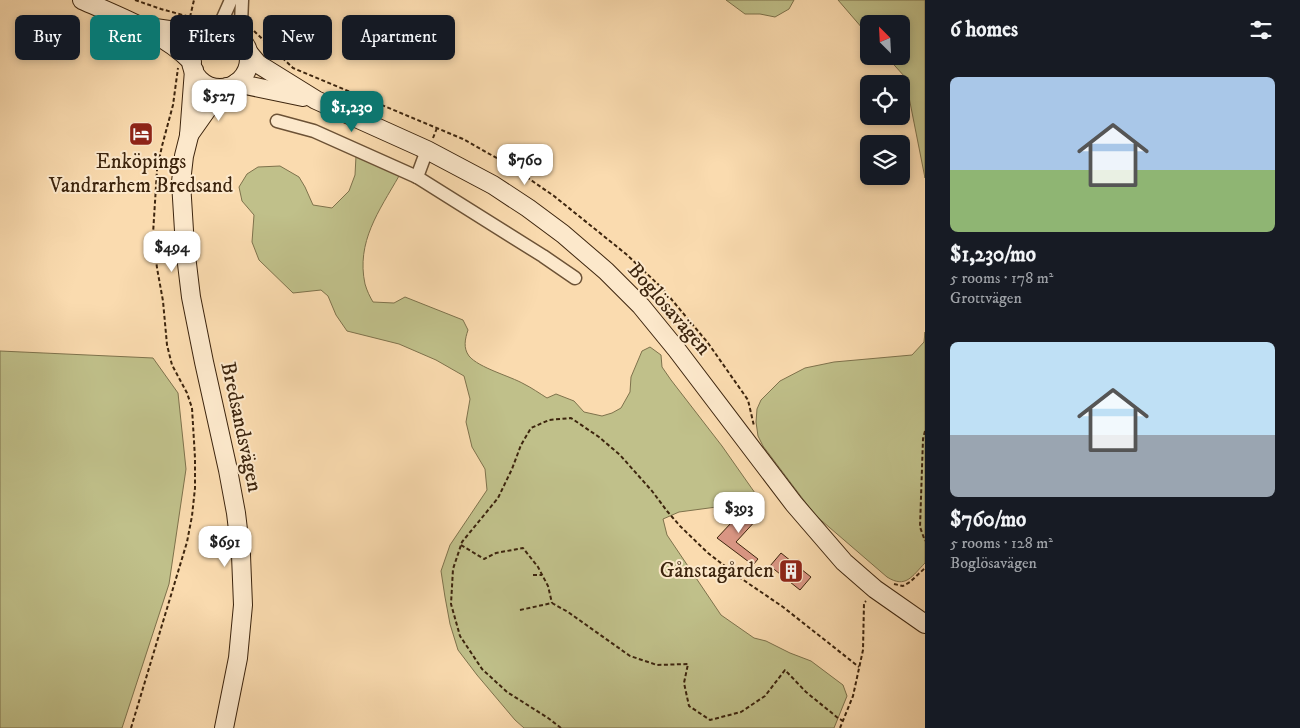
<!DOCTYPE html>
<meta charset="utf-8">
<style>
:root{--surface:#171b24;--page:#242831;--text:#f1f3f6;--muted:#9ea1a6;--accent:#0f766e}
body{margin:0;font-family:"IM FELL DW Pica",serif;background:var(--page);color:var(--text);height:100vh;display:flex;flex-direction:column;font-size:19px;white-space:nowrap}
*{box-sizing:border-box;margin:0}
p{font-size:16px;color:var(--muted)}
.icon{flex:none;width:28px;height:28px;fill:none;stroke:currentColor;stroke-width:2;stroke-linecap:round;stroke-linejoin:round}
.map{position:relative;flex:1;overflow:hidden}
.panel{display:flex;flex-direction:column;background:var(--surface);width:375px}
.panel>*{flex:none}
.hud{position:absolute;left:15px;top:15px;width:475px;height:45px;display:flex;gap:10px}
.needle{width:32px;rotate:336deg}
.tools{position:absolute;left:860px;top:15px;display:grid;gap:10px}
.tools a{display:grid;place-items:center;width:50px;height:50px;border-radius:8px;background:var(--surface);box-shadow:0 2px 8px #0003;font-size:25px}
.price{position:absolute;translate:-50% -42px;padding:0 11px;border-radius:10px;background:#fff;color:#222;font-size:16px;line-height:32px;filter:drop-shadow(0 1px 2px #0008)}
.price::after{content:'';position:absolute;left:50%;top:30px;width:15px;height:11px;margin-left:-8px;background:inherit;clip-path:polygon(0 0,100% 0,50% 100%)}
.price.selected{background:var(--accent);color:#fff}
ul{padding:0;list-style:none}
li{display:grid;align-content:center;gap:10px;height:265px;padding:0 25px}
li span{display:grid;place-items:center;height:155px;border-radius:8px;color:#555}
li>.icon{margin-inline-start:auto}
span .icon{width:90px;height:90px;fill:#fffc;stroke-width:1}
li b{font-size:21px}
h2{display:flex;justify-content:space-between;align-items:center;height:60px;padding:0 25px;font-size:21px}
.tag{padding:0 18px;border-radius:8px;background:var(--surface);box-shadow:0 2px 8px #0003;font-size:18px;line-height:45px}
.tag.selected{background:var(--accent);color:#fff}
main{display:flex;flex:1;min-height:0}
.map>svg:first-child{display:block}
.green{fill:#c0c08a;stroke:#7e724c}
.building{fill:#da9684;stroke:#3d250e}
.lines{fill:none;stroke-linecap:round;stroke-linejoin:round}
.street-casing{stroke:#6c5236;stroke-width:15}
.secondary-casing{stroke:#3d250e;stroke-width:20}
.path{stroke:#3d250e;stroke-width:2;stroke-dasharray:4 2.5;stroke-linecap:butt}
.street{stroke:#fce8cb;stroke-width:12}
.secondary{stroke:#fce8cb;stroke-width:18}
.labels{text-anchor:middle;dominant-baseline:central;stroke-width:4;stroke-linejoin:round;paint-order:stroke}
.poi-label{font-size:21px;fill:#3d250e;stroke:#fce8cb}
.street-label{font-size:21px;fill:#3d250e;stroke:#fce8cb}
</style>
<main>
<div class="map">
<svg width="925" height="728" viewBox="0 0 925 728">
<rect width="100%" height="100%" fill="#fadbaf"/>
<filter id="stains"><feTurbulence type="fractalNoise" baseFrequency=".004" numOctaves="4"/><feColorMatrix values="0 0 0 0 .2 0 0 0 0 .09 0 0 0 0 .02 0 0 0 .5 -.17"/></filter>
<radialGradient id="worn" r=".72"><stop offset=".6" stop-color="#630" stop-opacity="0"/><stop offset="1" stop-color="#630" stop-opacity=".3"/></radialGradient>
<!-- green -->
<g class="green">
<path d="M726 0H794L789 9 775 17 760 14H745Z"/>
<path d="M838 0H925V178L905 77 886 56H901V24H869V36Z"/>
<path d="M356 156 399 176C379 211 356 242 365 284 367 291 370 297 373 302L394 303 405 297 463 320 468 330C465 339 463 348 469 356 479 368 510 376 524 384 532 388 539 393 547 398L556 394 574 401 584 412 602 416 612 413 621 408 630 392 631 377 642 351 650 347 661 355 662 367 671 380 722 446 755 493 738 502 724 506 679 512 663 519 667 535 721 615 754 638 766 641 790 653 811 661 843 685 847 696 834 728H524L515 720 477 675 458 650 450 624 445 597 441 571 450 545 487 490 485 469 472 447 466 422 470 399 464 376 436 360 399 344 347 331 336 315 328 296 321 290 293 293 259 260 252 242 254 215 242 201 239 187 247 174 258 167 280 166 299 177 305 187 313 205 332 208 349 191 355 175Z"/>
<path d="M925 332V563C912 576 906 589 887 577L815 515 763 446 758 436 756 422 757 409 761 400 780 381 805 368 834 362 912 355 924 342Z"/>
<path d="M0 351 153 358 178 393 186 469 169 584 122 728H0Z"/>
</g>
<!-- building -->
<g class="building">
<path d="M746 507 758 518 736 542 758 559 753 565 717 538Z"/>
<path d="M781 553 811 577 800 590 770 566Z"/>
</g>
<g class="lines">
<defs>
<g id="street">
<path d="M242 0 241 24 243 41"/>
<path d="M213 31 223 18 231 0"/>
<path d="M277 121 314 131 417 177 543 256 575 278"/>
<path d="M417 177 427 150"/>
</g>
<g id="secondary">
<path d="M82 0C118 16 164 33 192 62"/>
<path d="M148 27 204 35"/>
<circle cx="220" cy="59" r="29"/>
<path d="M248 52 258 64 316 100 427 150 493 185 528 208 563 234 606 271 641 306 677 350 794 504 844 562 875 589 925 624"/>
<path d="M194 70 189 136 184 156 181 182 185 247 191 297 204 362 228 470 236 513 241 555 243 605 238 658 224 728"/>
<path d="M236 83 303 97"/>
<path d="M189 135 218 94 227 87"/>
</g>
</defs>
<!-- street casing -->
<use href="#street" class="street-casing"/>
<!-- secondary casing -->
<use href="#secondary" class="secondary-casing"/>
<!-- path -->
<g class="path">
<path d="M135 0 161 9 190 17H207"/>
<path d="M190 17 194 0"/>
<path d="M254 31 293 68 463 139 509 165 554 196 626 254 662 288 708 343 748 400 754 426"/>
<path d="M433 138 437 128"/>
<path d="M684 335 690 321"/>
<path d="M925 431 923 439 920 527 925 541"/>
<path d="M461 545 484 559 496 553 523 548 538 567 548 586 552 603"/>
<path d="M533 575H542"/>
<path d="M894 584 903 586 910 582 925 568"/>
<path d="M520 610 552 603 568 612 630 656 657 665 688 664 684 683 689 706 710 720 741 712 765 696 785 670 806 692 838 718 843 721"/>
<path d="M131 728 187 542 192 516 195 488V458L192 408 187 393 172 365 167 345 163 301 157 268 153 234 157 170 162 146 173 105 178 68"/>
<path d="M561 728 548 718 507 692 482 669 460 636 451 604 453 569 462 542 498 498 512 469 521 445 531 428 549 420 571 418 599 437 620 455 652 491 667 511 680 526 708 553 739 577 783 607 859 667"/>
<path d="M840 728 853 696 863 650 864 603 866 601"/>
</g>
<!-- street -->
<use href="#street" class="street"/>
<!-- secondary -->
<use href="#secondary" class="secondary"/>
</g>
<!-- icons -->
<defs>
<symbol id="hotel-square" viewBox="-11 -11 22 22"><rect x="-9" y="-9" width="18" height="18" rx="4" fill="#8f2418" stroke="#fce8cb"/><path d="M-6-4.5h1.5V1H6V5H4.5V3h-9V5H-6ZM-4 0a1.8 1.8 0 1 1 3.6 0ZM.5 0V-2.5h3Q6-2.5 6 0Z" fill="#fff"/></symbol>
<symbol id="building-square" viewBox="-11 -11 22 22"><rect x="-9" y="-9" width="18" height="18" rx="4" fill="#8f2418" stroke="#fce8cb"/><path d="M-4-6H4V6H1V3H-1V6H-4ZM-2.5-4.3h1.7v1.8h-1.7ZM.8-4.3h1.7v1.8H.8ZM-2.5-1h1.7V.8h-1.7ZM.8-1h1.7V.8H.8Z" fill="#fff"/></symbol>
</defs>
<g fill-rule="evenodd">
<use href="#hotel-square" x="127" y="120" width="28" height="28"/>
<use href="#building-square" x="777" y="557" width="28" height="28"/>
</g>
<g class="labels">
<!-- poi labels -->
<g class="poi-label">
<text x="141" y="162">Enköpings<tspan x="141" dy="24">Vandrarhem Bredsand</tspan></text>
<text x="774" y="571" text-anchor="end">Gånstagården</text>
</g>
<!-- street labels -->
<g class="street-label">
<text transform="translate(669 309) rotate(49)">Boglösavägen</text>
<text transform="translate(241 427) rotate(78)">Bredsandsvägen</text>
</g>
</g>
<rect width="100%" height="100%" filter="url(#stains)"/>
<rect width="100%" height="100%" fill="url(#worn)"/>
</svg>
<div class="tools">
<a><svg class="needle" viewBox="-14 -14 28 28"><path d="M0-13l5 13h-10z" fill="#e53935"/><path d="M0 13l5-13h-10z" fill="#9ea1a6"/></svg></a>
<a><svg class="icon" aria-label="locate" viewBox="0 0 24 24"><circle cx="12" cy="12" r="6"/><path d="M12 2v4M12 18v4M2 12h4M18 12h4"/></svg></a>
<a><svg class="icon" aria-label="layers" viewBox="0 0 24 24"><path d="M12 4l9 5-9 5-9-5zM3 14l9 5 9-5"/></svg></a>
</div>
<b class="price" style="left:219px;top:122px">$527</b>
<b class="price selected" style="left:352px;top:133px">$1,230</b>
<b class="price" style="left:525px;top:186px">$760</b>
<b class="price" style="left:172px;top:273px">$494</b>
<b class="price" style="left:739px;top:534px">$393</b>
<b class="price" style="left:225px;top:568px">$691</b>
<div class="hud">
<a class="tag">Buy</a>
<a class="tag selected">Rent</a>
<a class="tag">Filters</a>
<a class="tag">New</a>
<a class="tag">Apartment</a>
</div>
</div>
<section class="panel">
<h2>6 homes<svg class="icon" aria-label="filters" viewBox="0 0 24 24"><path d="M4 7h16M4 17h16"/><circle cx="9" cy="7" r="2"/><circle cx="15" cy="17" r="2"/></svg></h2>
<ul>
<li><span style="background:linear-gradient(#a9c7e8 60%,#8fb573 0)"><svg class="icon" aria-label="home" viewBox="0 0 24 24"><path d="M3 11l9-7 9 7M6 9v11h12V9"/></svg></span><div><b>$1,230/mo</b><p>5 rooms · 178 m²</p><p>Grottvägen</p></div></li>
<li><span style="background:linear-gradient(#bfe0f5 60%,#9aa5b1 0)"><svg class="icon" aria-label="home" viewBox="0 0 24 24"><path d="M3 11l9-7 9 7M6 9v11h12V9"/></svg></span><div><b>$760/mo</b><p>5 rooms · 128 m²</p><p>Boglösavägen</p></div></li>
</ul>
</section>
</main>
